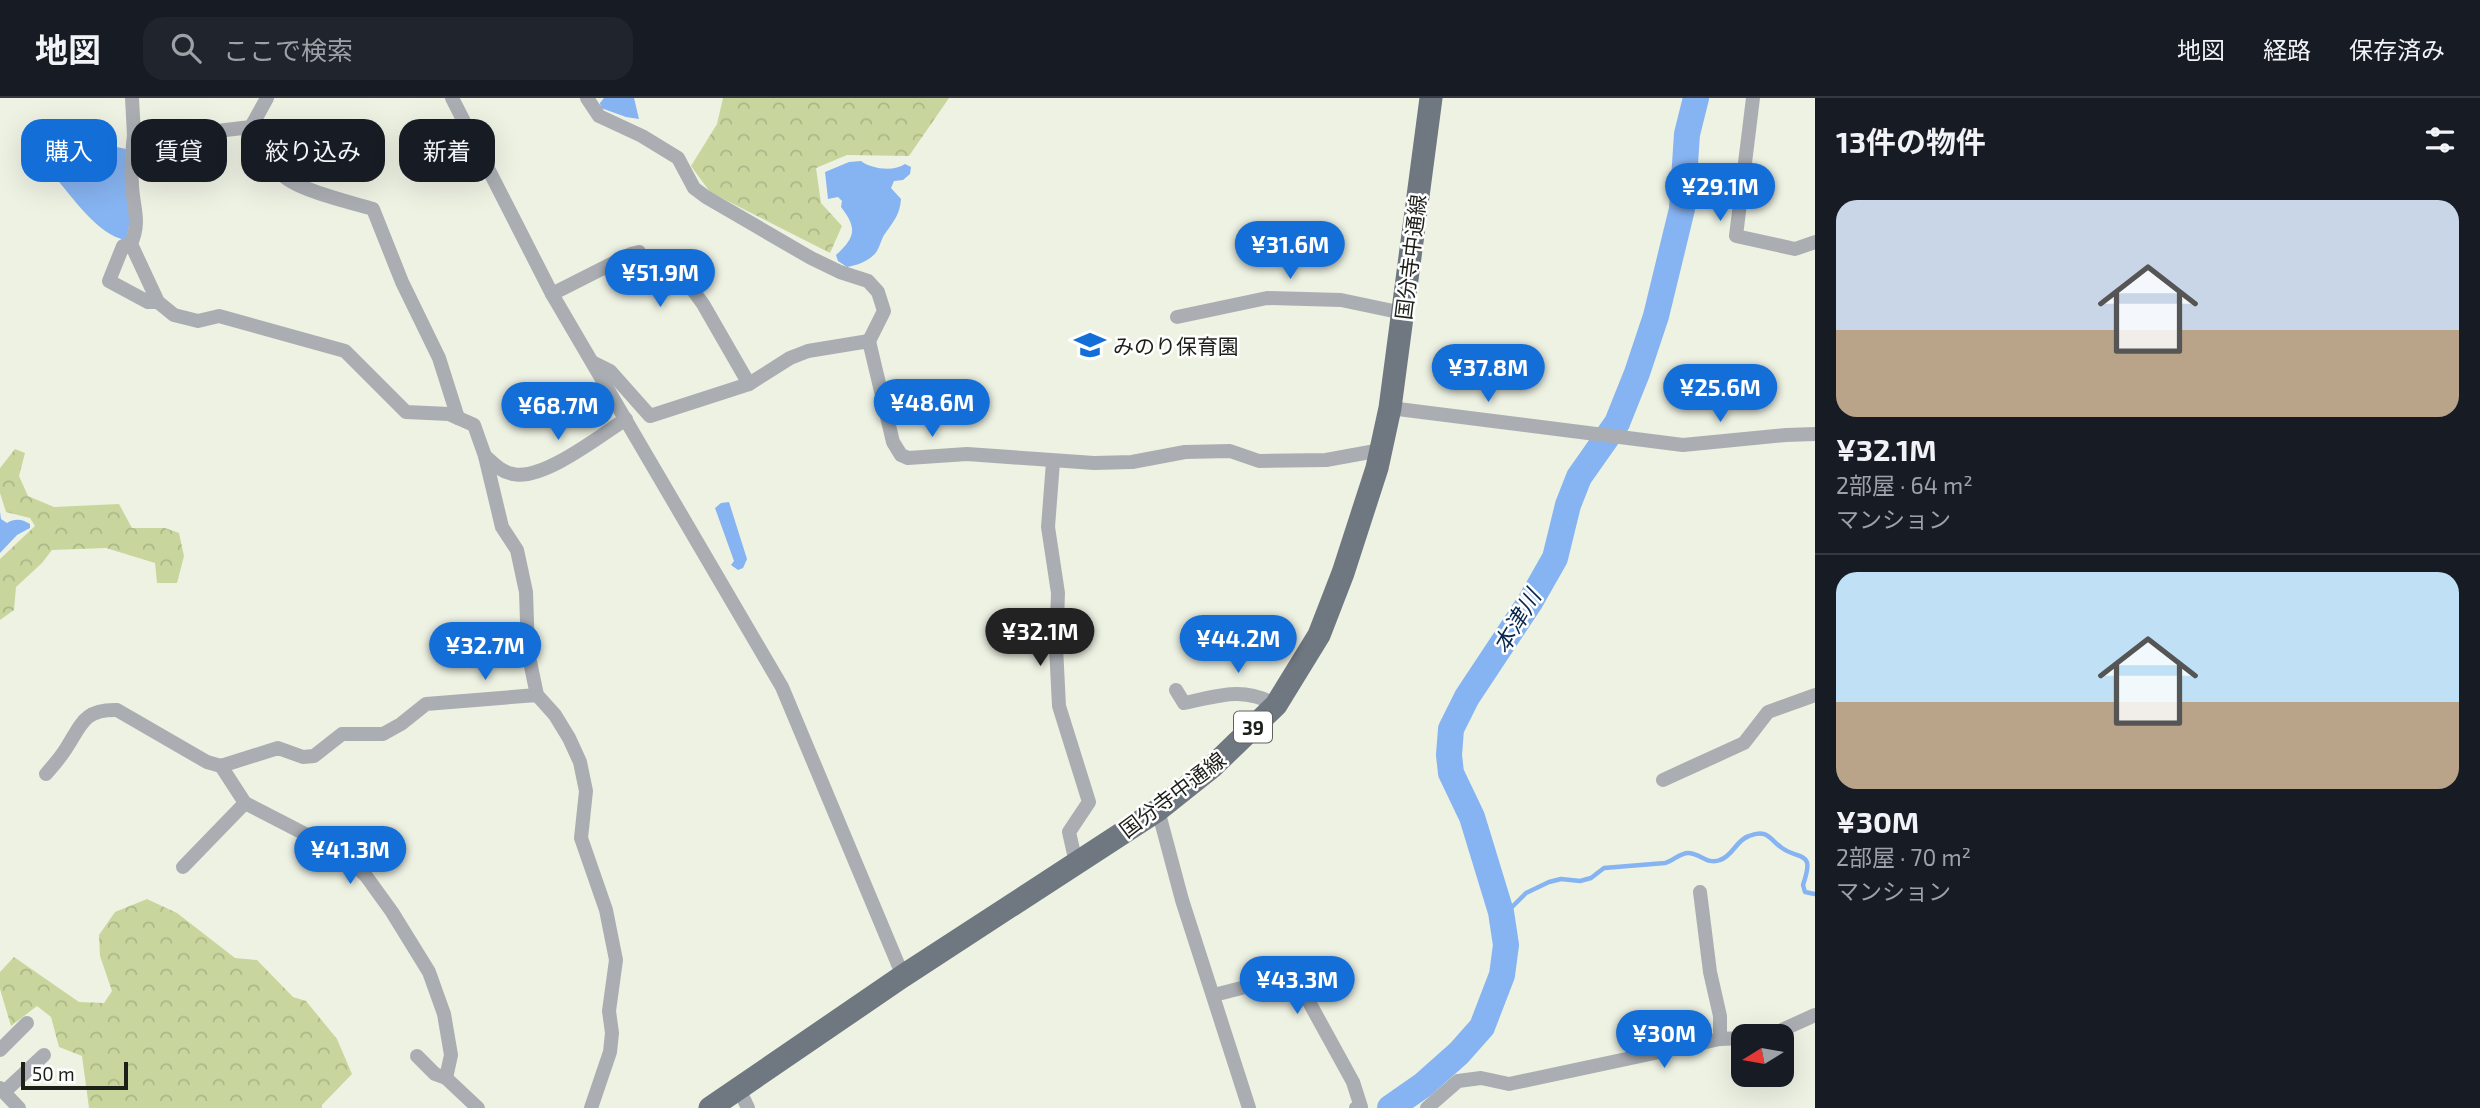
<!DOCTYPE html>
<html lang="ja">
<meta charset="utf-8">
<style>
:root{--surface:#171b24;--page:#20242c;--text:#f1f3f6;--muted:#9ea1a6;--line:#363941;--accent:#136ed7}
body{margin:0;font-family:"Exo 2","Noto Sans JP",sans-serif;background:var(--page);color:var(--text);height:100vh;display:flex;flex-direction:column;font-size:26px;white-space:nowrap}
*{box-sizing:border-box;margin:0}
p{font-size:23px;color:var(--muted)}
.icon{flex:none;width:38px;height:38px;fill:none;stroke:currentColor;stroke-width:2;stroke-linecap:round;stroke-linejoin:round}
.map{position:relative;flex:1;overflow:hidden}
.drawer{display:flex;flex-direction:column;background:var(--surface);width:665px}
.drawer>*{flex:none}
.hud{position:absolute;left:21px;top:21px;width:665px;height:63px;display:flex;gap:14px}
.needle{width:46px;rotate:259deg}
.controls{position:absolute;left:1731px;top:926px;display:grid;gap:14px}
.controls a{display:grid;place-items:center;width:63px;height:63px;border-radius:14px;background:var(--surface);box-shadow:0 7px 28px #0002;font-size:35px}
.scale{position:absolute;left:21px;bottom:18px;width:107px;box-sizing:border-box;padding-left:7px;border:4px solid #1d1f19;border-top:0;font-size:19px;line-height:24px;white-space:nowrap;color:#1d1f19;-webkit-text-stroke:5px #fff;paint-order:stroke}
.price{position:absolute;translate:-50% -60px;padding:0 16px;border-radius:24px;background:var(--accent);color:#fff;font-size:23px;line-height:46px;filter:drop-shadow(0 2px 4px #0008)}
.price::after{content:'';position:absolute;left:50%;top:42px;width:21px;height:16px;margin-left:-10px;background:inherit;clip-path:polygon(0 0,100% 0,50% 100%)}
.price.on{background:#222;color:#fff}
ul{padding:0;list-style:none}
li{display:grid;align-content:center;gap:14px;height:371px;padding:0 21px}
li+li{border-top:2px solid var(--line)}
li span{display:grid;place-items:center;height:217px;border-radius:21px;color:#555}
li>.icon{margin-inline-start:auto}
span .icon{width:126px;height:126px;fill:#fffc;stroke-width:1}
li b{font-size:30px}
h2{display:flex;justify-content:space-between;align-items:center;height:84px;padding:0 21px;font-size:30px}
.chip{padding:0 24px;border-radius:21px;background:var(--surface);box-shadow:0 7px 28px #0002;font-size:24px;line-height:63px}
.chip.on{background:var(--accent);color:#fff}
header{display:flex;align-items:center;gap:42px;box-sizing:border-box;height:98px;padding:0 35px;background:var(--surface);border-bottom:2px solid var(--line)}
header strong{font-size:33px}
nav{display:flex;gap:38px;margin-inline-start:auto;font-size:24px}
.search{width:490px;height:63px;background:var(--page);display:flex;align-items:center;gap:18px;box-sizing:border-box;padding:0 24px;border-radius:21px;color:var(--muted);font-size:26px}
main{display:flex;flex:1;min-height:0}
.map>svg:first-child{display:block}
.forest{fill:url(#forest-crowns)}
.water{fill:#86b3f1}
.lines{fill:none;stroke-linecap:round;stroke-linejoin:round}
.stream{stroke:#86b3f1;stroke-width:4.5}
.river{stroke:#86b3f1;stroke-width:26}
.minor{stroke:#aaaeb3;stroke-width:14}
.primary{stroke:#6f7780;stroke-width:23}
.labels{text-anchor:middle;dominant-baseline:central;stroke-width:5;stroke-linejoin:round;paint-order:stroke}
.shield{fill:#fff;stroke:#61625e;stroke-width:2}
.shield-label{font-size:19px;font-weight:bold;fill:#1d1f19}
.street-label{font-size:21px;fill:#1d1f19;stroke:#fff}
.poi-label{font-size:21px;fill:#1d1f19;stroke:#fff;text-anchor:start}
.water-label{font-size:23px;font-style:italic;fill:#0b294f;stroke:#fff}
</style>
<header>
<strong>地図</strong>
<div class="search"><svg class="icon" aria-label="search" viewBox="0 0 24 24"><circle cx="10" cy="10" r="6"/><path d="M15 15l6 6"/></svg>ここで検索</div>
<nav><a>地図</a><a>経路</a><a>保存済み</a></nav>
</header>
<main>
<div class="map">
<svg width="1815" height="1010" viewBox="0 0 1815 1010">
<defs>
<pattern id="forest-crowns" width="20" height="18" patternUnits="userSpaceOnUse" patternTransform="scale(1.75)"><rect width="20" height="18" fill="#c8d69d"/><path d="M2 6a3 3 0 1 1 6 0M12 15a3 3 0 1 1 6 0" fill="none" stroke="#abb787"/></pattern>
</defs>
<rect width="100%" height="100%" fill="#eef2e3"/>
<!-- forest -->
<g class="forest">
<path d="M723 0H949L909 58 847 57 816 70 821 105 842 128 830 155 710 94 691 68 717 26Z"/>
<path d="M15 351 25 355 19 378 28 398 54 409 119 406 132 430H165L179 435 184 458 177 485H157L155 465 106 450 52 452 42 465 16 489 14 512 0 522V461L35 428 30 420 6 414 0 395V370Z"/>
<path d="M147 801 177 815 235 860 257 862 293 899 306 903 337 941 352 976 322 1007V1010H89L82 958 59 949 51 919 37 908 11 928 0 891V874L14 859 79 904 104 905 112 893 100 858 99 837 115 814Z"/>
</g>
<!-- water -->
<g class="water">
<path d="M604 0H634L639 21 626 19 601 10 600 5Z"/>
<path d="M107 47 126 51C123 84 136 110 126 142 97 137 72 98 53 77L51 68C61 47 87 50 107 47Z"/>
<path d="M861 63C871 71 894 74 905 66L911 69 910 76 903 82 894 83 891 90 901 101C900 117 893 124 884 137 881 142 880 148 877 153 870 163 858 167 847 169L838 163 836 157C856 139 857 130 841 109L842 103 838 99 828 101 825 74 849 64Z"/>
<path d="M729 404 747 461 743 470 738 472 731 467 734 463 715 410 721 405Z"/>
<path d="M0 414 1 421 7 425C15 420 22 421 30 426V430L17 437 0 455Z"/>
</g>
<g class="lines">
<!-- stream -->
<path class="stream" d="M1501 814 1512 809 1526 795 1549 784 1561 781 1580 783 1591 780 1604 770 1665 765C1673 763 1681 754 1689 755 1701 756 1708 767 1720 762 1733 758 1736 742 1749 738 1768 730 1770 742 1782 750 1801 763 1815 752 1803 787L1805 794 1815 796"/>
<!-- river -->
<path class="river" d="M1390 1010 1423 987 1459 955 1482 929 1502 877 1506 847 1501 814 1472 719 1451 675 1449 657 1451 631 1467 599 1530 504 1555 460 1568 407 1579 379 1617 325 1637 275 1656 218 1682 111 1687 36 1696 0"/>
<!-- minor -->
<g class="minor">
<path d="M132 0 134 37"/>
<path d="M267 0 251 29C283 41 267 57 282 76 293 91 353 105 373 111L402 184 439 260 458 320"/>
<path d="M452 0 552 196 782 589 903 878"/>
<path d="M587 0 599 18 642 38 678 60 694 90 706 99 811 160 840 174 868 183 878 194 884 213 869 243"/>
<path d="M1753 0 1736 138 1795 151 1815 144"/>
<path d="M131 146C141 122 133 111 132 87 131 70 132 54 134 37H183L251 29"/>
<path d="M552 196 631 156 639 154 656 190 661 193 687 184 703 206 749 286"/>
<path d="M158 204 131 146 123 148 109 183 148 204H158L174 217 198 223 219 218 345 253 406 314 449 316 474 327 485 358 502 429 517 452 526 494 528 554 537 597"/>
<path d="M1177 219 1267 200 1341 202 1403 215"/>
<path d="M594 265 610 273 650 318 749 286 790 260 808 253 869 243 893 344 901 357 908 360 967 356 1094 365 1132 364 1185 354 1230 353 1259 363 1326 362 1381 352"/>
<path d="M1390 310 1683 347 1786 337 1815 336"/>
<path d="M485 358C494 366 501 374 513 376 543 383 601 337 626 321"/>
<path d="M1053 364 1048 429 1058 495 1056 549 1059 608 1089 704 1069 734 1076 765"/>
<path d="M1176 592 1184 605C1219 598 1243 588 1276 607"/>
<path d="M221 668 245 705 342 755 366 778 392 814 429 874 444 916 451 957 446 980 435 976 417 958"/>
<path d="M46 676C53 668 61 659 67 649 82 625 85 611 117 612L207 664 221 668 278 650 303 659 314 658 342 636H383L401 626 426 606 537 597 555 617 569 640 580 664 586 693 581 740 606 812 616 862 609 913 612 935 610 954 591 1010"/>
<path d="M1663 682 1744 645 1768 614 1815 597"/>
<path d="M1158 712 1182 802 1249 1010"/>
<path d="M183 769 245 705"/>
<path d="M1214 897 1257 886 1292 873 1353 984 1361 1009 1356 1010"/>
<path d="M1757 938 1773 936 1815 917"/>
<path d="M1720 941 1743 940"/>
<path d="M0 952 27 925"/>
<path d="M446 980 478 1010"/>
<path d="M0 990 19 1010"/>
<path d="M739 991 748 1010"/>
<path d="M4 994 44 957"/>
<path d="M1427 1010 1458 983 1481 980 1509 986 1720 941V918L1710 874 1700 794"/>
</g>
<!-- primary -->
<path class="primary" d="M710 1010 903 878 1158 712 1212 669 1276 607 1319 537 1343 475 1377 370 1390 310 1431 0"/>
</g>
<!-- icons -->
<defs>
<symbol id="school-bare" viewBox="-9 -9 18 18"><path d="M0-5L7-2L0 1L-7-2ZM-4 1L0 2.5L4 1V4Q0 6-4 4Z" fill="#136ed7" stroke="#fff" stroke-width="2.5" paint-order="stroke"/></symbol>
</defs>
<g fill-rule="evenodd">
<use href="#school-bare" x="1068" y="225" width="44" height="44"/>
</g>
<g class="labels">
<!-- shield labels -->
<rect class="shield" x="1234" y="613.5" width="38" height="31" rx="5"/>
<g class="shield-label">
<text x="1253" y="629">39</text>
</g>
<!-- street labels -->
<g class="street-label">
<text transform="translate(1410 159) rotate(-83)">国分寺中通線</text>
<text transform="translate(1172 696) rotate(-37)">国分寺中通線</text>
</g>
<!-- poi labels -->
<g class="poi-label">
<text x="1113" y="247">みのり保育園</text>
</g>
<!-- water labels -->
<g class="water-label">
<text transform="translate(1516 523) rotate(-59)">本津川</text>
</g>
</g>
</svg>
<div class="controls">
<a><svg class="needle" viewBox="-14 -14 28 28"><path d="M0-13l5 13h-10z" fill="#e53935"/><path d="M0 13l5-13h-10z" fill="#9ea1a6"/></svg></a>
</div>
<div class="scale">50 m</div>
<b class="price" style="left:1720px;top:125px">¥29.1M</b>
<b class="price" style="left:1290px;top:183px">¥31.6M</b>
<b class="price" style="left:660px;top:211px">¥51.9M</b>
<b class="price" style="left:1488px;top:306px">¥37.8M</b>
<b class="price" style="left:1720px;top:326px">¥25.6M</b>
<b class="price" style="left:932px;top:341px">¥48.6M</b>
<b class="price" style="left:558px;top:344px">¥68.7M</b>
<b class="price on" style="left:1040px;top:570px">¥32.1M</b>
<b class="price" style="left:1238px;top:577px">¥44.2M</b>
<b class="price" style="left:485px;top:584px">¥32.7M</b>
<b class="price" style="left:350px;top:788px">¥41.3M</b>
<b class="price" style="left:1297px;top:918px">¥43.3M</b>
<b class="price" style="left:1664px;top:972px">¥30M</b>
<div class="hud">
<a class="chip on">購入</a>
<a class="chip">賃貸</a>
<a class="chip">絞り込み</a>
<a class="chip">新着</a>
</div>
</div>
<section class="drawer">
<h2>13件の物件<svg class="icon" aria-label="filters" viewBox="0 0 24 24"><path d="M4 7h16M4 17h16"/><circle cx="9" cy="7" r="2"/><circle cx="15" cy="17" r="2"/></svg></h2>
<ul>
<li><span style="background:linear-gradient(#c9d6e8 60%,#b9a48a 0)"><svg class="icon" aria-label="home" viewBox="0 0 24 24"><path d="M3 11l9-7 9 7M6 9v11h12V9"/></svg></span><div><b>¥32.1M</b><p>2部屋 · 64 m²</p><p>マンション</p></div></li>
<li><span style="background:linear-gradient(#bfe0f5 60%,#b9a48a 0)"><svg class="icon" aria-label="home" viewBox="0 0 24 24"><path d="M3 11l9-7 9 7M6 9v11h12V9"/></svg></span><div><b>¥30M</b><p>2部屋 · 70 m²</p><p>マンション</p></div></li>
</ul>
</section>
</main>
